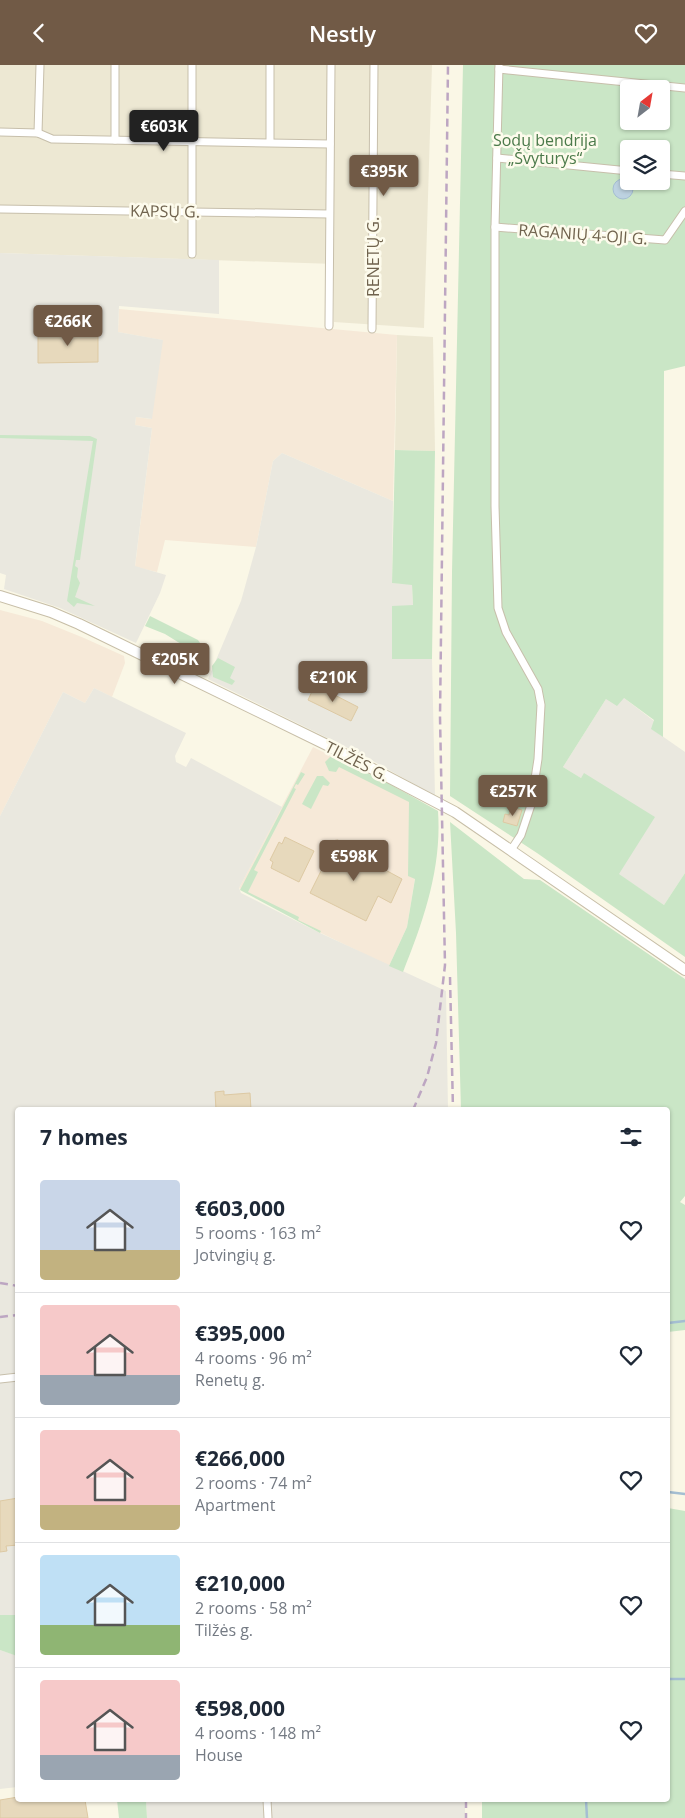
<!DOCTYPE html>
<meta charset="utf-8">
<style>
:root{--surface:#fff;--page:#f2f2f3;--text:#1f2937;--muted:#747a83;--line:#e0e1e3;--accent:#715a46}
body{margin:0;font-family:"Open Sans",sans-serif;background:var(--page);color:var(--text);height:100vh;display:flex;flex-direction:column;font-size:19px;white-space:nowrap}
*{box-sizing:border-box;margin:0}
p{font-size:16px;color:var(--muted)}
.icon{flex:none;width:28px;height:28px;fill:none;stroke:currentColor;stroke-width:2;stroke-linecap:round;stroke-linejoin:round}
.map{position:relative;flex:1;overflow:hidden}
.sheet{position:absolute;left:15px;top:1042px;width:655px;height:695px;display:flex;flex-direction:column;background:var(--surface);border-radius:5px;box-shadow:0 1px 4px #0004}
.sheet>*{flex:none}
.needle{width:32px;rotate:31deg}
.controls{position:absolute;left:620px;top:15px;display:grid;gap:10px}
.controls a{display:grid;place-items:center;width:50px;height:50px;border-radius:5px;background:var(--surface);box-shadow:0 1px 4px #0004;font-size:25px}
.price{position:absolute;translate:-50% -42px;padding:0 11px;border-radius:5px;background:var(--accent);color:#fff;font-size:16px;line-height:32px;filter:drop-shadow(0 1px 2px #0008)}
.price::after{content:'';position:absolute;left:50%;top:30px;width:15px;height:11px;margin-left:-8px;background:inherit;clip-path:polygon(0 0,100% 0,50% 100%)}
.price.current{background:#222;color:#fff}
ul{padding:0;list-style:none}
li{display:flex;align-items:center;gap:15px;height:125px;padding:0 25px}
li+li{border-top:1px solid var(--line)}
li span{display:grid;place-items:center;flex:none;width:140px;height:100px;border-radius:5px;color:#555}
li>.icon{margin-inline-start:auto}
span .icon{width:60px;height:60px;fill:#fffc;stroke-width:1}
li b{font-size:21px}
h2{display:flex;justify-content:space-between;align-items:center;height:60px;padding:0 25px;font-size:21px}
header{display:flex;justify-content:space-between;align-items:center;height:65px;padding:0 25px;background:var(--accent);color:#fff;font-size:22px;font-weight:600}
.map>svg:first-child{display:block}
.residential{fill:#ede8d3}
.commercial{fill:#f6e9d8}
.industrial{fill:#eae8df}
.green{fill:#cae6c6;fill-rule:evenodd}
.water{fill:#bdd2e1;stroke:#a4bed2}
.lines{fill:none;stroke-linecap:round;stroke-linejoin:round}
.stream{stroke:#a4bed2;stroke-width:2.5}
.building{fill:#e7d9bc;stroke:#ddc9a3}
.street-casing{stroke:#c7bfab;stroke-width:9}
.secondary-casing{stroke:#c7bea7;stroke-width:12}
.street{stroke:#fff;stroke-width:7}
.secondary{stroke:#fff;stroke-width:10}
.rail{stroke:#bda6c2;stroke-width:2.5;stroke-dasharray:8 5;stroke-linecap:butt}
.labels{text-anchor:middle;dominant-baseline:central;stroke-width:5;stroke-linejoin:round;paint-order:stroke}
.park-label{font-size:16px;fill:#4b7a4a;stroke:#fdfbec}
.street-label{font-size:16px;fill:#70634e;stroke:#fdfbec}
</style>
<header><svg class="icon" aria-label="back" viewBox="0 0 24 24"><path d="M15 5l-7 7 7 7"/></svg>Nestly<svg class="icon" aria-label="heart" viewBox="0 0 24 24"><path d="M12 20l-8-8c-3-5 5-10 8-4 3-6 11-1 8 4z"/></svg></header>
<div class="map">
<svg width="685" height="1753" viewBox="0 0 685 1753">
<rect width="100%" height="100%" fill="#faf7e6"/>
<!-- residential -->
<g class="residential">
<path d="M0 0H432L424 263 334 257V199L0 188Z"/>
<path d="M397 270 433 272 435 386 395 385Z"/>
</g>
<!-- commercial -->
<g class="commercial">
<path d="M119 244 397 270 393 436 282 388 273 396 256 482 165 475 157 507 135 502 152 363 135 360 136 352 151 354 162 275 118 267Z"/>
<path d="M0 545 42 556 84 573 124 591 125 598 112 632 94 623 85 638 63 627 0 751Z"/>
<path d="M313 682 411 731 415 813 407 862 389 901 321 868 239 823Z"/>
</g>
<!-- industrial -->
<g class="industrial">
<path d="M0 188 219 195V249L119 241 118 267 163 275 152 354 136 352 135 360 152 363 135 501 166 510 160 528 136 578 60 543 4 524 6 510 0 508Z"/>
<path d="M282 388 393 436 392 518 412 519 413 541 392 594H432L435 731 366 692 208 614 241 536 256 482 273 396Z"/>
<path d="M94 623 186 668 175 691 176 697 186 702 191 693 282 742 239 823 241 828 320 868 446 926 448 1045H18L17 1550H0V751L63 627 85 638Z"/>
<path d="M624 633 654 656 652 664 685 687V808L664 840 618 809 601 721 584 709 581 713 563 702 606 634Z"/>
<path d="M0 1585 18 1591 17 1722 0 1724Z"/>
<path d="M146 1735H465V1753H147Z"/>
</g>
<!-- green -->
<g class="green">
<path d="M463 0H685V301L664 306 663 672 651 664 654 655 624 633 617 641 606 634 563 702 581 713 584 708 655 752 619 809 664 840 685 808V892L537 788 450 731 452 507ZM629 24H661V56H629ZM629 84H661V116H629Z"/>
<path d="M0 370 90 371 97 374 80 495H76L75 501 78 503 77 512 80 518 75 532 95 541 77 538 74 542 67 536 93 376 0 373Z"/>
<path d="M395 385 435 386 432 594H392V541L413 540 412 520 392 518Z"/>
<path d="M150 551 198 575 202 581 200 586 194 587 165 569 145 561Z"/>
<path d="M218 593 235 602 230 613 235 616 232 620 213 612 212 601Z"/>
<path d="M335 691 348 701 377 712 438 746C442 802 424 855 403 907L389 901 407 862 415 814 408 811 409 737 339 702 336 707 329 706 325 697 330 692Z"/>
<path d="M301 707 305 709 298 720 296 719 294 723 296 724 254 805 258 807 248 827 299 852 298 855 321 866 320 868 240 825Z"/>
<path d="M317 711H323L330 718 328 721 323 720 311 744 302 739Z"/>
<path d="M450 757 524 814 540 815 685 914V1131L680 1137 685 1140V1265L668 1267V1045H461L456 868Z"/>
<path d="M668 1443 685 1446V1753H482V1735H668Z"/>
<path d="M0 1550H17V1591L0 1585Z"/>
<path d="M117 1735H146L147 1753H119Z"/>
</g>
<!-- water -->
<circle class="water" cx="623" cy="124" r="10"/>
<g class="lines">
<!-- stream -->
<g class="stream">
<path d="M668 1258 685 1256"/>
<path d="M668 1427 685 1429"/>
<path d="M668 1614H685"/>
<path d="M586 1735 587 1753"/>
</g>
</g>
<!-- building -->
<g class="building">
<path d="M98 266V297L38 298V267Z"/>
<path d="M315 620 358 642 351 656 308 635Z"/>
<path d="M511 742 522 745 517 761 503 757 505 749 509 750Z"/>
<path d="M285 772 314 786 299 817 271 803 273 797 270 795 279 777 282 779Z"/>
<path d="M338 775 354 788 402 814 391 838 378 831 366 856 310 828 328 792 326 791 330 785 329 779 331 776Z"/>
<path d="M224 1026V1030L250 1028 251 1045H216L215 1027Z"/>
<path d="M18 1433V1480L6 1481 7 1486 0 1487V1436Z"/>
<path d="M18 1732V1735H85L88 1753H0V1735Z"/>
</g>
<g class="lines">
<defs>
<g id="street">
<path d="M115 0V75"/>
<path d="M192 0V189"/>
<path d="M499 0 495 162V441L498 543 506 567 538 624 541 640 538 694 531 740 521 770 511 785"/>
<path d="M499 4 685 23"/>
<path d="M0 67 38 68 52 74 330 79"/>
<path d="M38 68 40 0"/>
<path d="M270 77V0"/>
<path d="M497 93 629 106"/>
<path d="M661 109 685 111"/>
<path d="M0 144 329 149"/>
<path d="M495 162 665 175 685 146"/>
<path d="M329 261 331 0"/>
<path d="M372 264 374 0"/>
<path d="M0 1314 18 1312"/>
<path d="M267 1735 268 1753"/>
</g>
<path id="secondary" d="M0 531 51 547 79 559 327 680 455 747 685 905"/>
</defs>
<!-- street casing -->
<use href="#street" class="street-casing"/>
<!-- secondary casing -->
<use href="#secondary" class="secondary-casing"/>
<!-- street -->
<use href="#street" class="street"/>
<!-- secondary -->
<use href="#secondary" class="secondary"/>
<!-- rail -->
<g class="rail">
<path d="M450 912 453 1045"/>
<path d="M413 1045 427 1012 436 978 445 900 440 652 448 0"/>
<path d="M0 1218 18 1221"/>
<path d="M0 1252 18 1250"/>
<path d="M466 1735V1753"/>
</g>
</g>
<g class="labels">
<!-- park labels -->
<g class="park-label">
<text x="545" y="75">Sodų bendrija<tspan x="545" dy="18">„Švyturys“</tspan></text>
</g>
<!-- street labels -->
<g class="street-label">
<text transform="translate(165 146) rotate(1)">KAPSŲ G.</text>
<text transform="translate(583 169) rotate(4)">RAGANIŲ 4-OJI G.</text>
<text transform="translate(373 192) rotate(-90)">RENETŲ G.</text>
<text transform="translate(357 696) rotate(27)">TILŽĖS G.</text>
</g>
</g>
</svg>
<div class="controls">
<a><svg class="needle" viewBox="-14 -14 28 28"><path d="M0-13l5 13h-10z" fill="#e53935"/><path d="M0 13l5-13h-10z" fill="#747a83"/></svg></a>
<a><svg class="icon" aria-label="layers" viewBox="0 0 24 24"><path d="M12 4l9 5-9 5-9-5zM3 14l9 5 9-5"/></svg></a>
</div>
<b class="price current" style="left:164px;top:87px">€603K</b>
<b class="price" style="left:384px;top:132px">€395K</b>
<b class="price" style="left:68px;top:282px">€266K</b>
<b class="price" style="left:175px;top:620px">€205K</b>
<b class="price" style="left:333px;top:638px">€210K</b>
<b class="price" style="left:513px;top:752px">€257K</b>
<b class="price" style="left:354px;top:817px">€598K</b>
<section class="sheet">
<h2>7 homes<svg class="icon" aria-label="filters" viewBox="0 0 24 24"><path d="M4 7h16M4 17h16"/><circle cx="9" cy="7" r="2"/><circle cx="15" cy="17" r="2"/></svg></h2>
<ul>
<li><span style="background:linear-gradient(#c9d6e8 70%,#c2b280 0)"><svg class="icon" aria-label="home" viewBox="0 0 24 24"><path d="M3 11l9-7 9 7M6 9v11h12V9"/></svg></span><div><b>€603,000</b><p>5 rooms · 163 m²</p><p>Jotvingių g.</p></div><svg class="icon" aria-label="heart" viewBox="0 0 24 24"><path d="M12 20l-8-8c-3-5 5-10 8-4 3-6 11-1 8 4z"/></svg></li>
<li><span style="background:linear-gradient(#f6c9c9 70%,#9aa5b1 0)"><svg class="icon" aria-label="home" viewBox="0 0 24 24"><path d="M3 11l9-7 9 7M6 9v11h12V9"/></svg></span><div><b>€395,000</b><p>4 rooms · 96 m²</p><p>Renetų g.</p></div><svg class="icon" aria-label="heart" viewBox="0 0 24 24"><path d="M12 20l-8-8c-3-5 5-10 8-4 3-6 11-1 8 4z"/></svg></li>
<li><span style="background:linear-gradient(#f6c9c9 75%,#c2b280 0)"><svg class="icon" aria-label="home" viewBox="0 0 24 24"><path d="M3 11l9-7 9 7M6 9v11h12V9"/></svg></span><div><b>€266,000</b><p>2 rooms · 74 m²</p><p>Apartment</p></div><svg class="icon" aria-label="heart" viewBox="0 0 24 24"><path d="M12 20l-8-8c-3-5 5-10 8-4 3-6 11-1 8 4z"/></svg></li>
<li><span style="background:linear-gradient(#bfe0f5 70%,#8fb573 0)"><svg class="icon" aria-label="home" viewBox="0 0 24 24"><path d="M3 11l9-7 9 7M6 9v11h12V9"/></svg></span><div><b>€210,000</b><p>2 rooms · 58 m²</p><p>Tilžės g.</p></div><svg class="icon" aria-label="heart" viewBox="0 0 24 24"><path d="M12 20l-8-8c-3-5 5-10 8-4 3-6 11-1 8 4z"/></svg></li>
<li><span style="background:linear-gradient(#f6c9c9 75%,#9aa5b1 0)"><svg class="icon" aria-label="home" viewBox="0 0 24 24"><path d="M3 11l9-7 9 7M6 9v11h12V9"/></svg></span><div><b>€598,000</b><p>4 rooms · 148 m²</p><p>House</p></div><svg class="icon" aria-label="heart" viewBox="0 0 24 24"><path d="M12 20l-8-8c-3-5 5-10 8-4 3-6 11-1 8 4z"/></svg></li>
</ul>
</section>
</div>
